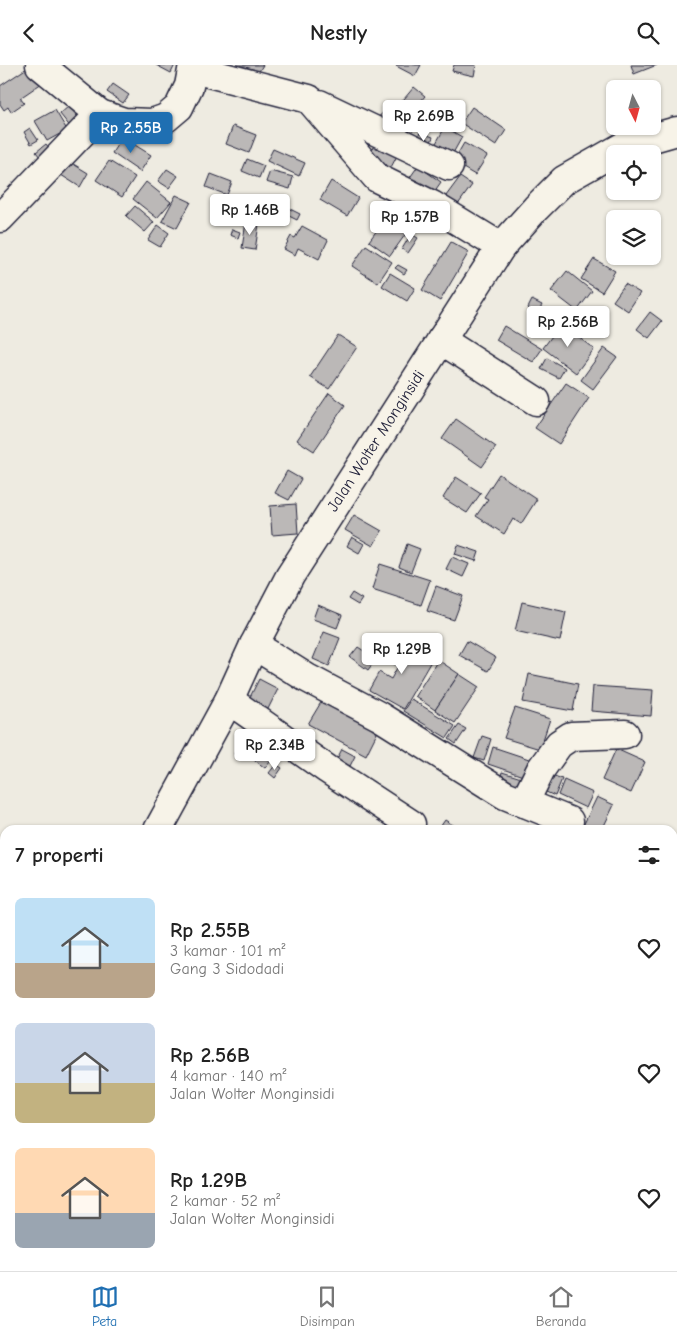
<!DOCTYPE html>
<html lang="id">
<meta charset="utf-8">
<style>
:root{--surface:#fff;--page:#f2f2f2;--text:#222;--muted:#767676;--line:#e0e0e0;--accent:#1f6fb2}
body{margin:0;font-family:"Comic Neue",sans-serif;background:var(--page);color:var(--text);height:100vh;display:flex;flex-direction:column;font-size:19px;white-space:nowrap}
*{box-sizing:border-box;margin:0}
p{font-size:16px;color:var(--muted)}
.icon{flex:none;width:28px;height:28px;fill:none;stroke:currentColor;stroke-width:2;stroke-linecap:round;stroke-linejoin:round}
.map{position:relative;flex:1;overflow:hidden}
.sheet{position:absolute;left:0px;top:760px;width:678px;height:446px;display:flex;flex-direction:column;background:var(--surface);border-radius:15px 15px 0 0;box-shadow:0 1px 4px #0004}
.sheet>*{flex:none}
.needle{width:32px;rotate:174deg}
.fabs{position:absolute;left:606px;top:15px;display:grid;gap:10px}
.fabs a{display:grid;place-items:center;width:55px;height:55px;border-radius:8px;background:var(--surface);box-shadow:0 1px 4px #0004;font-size:25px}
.price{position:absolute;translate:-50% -42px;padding:0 11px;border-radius:5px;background:#fff;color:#222;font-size:16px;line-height:32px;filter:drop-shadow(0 1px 2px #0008)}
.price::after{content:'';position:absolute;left:50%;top:30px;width:15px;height:11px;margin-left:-8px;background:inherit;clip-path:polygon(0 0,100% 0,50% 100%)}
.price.active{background:var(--accent);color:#fff}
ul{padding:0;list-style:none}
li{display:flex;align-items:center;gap:15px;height:125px;padding:0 15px}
li span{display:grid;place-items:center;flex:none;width:140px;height:100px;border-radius:8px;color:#555}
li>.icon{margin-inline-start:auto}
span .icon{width:60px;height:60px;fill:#fffc;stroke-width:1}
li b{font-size:21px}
h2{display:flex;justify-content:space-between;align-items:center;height:60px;padding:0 15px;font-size:21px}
header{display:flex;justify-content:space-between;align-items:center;height:65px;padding:0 15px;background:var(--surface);font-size:22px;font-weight:600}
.menu{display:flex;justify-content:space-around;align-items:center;height:70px;border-top:1px solid var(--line);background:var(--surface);font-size:14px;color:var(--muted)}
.menu a{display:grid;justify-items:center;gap:2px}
.menu .active{color:var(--accent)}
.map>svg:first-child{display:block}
.building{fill:#bbb8b7;stroke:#22223b}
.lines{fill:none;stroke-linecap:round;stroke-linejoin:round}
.minor-casing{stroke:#22223b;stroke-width:31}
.major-casing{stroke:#22223b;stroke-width:31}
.minor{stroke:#f7f3e8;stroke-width:28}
.major{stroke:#f7f3e8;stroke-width:28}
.labels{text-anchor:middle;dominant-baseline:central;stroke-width:4;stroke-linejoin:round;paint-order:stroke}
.street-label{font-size:16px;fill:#22223b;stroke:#f7f3e8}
</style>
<header><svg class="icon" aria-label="back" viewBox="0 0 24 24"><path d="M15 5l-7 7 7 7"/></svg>Nestly<svg class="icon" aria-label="search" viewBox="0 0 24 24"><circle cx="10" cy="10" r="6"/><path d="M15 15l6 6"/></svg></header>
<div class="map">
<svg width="677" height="1206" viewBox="0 0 677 1206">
<rect width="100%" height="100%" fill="#eeebe1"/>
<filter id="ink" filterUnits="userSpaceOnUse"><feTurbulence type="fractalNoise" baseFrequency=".02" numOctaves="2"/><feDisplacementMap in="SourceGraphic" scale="10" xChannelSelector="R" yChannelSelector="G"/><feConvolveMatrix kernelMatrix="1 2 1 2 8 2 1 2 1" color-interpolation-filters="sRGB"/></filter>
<g filter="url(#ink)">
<!-- building -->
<g class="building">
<path d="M156 0H175L171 8Z"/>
<path d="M233 0H263L254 14Z"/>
<path d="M397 0H421L415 11 396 1Z"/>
<path d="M454 0H476L474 11 452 6Z"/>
<path d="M631 0H657L634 9Z"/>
<path d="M30 1 42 18 20 33 24 38 11 47 8 42 4 45 0 39V21Z"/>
<path d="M113 19 129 30 123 38 107 27Z"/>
<path d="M414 22 425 31 411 48 399 40Z"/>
<path d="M425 37 436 45 423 65 412 58Z"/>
<path d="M391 39 400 46 381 66 373 58Z"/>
<path d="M69 41 81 56 72 64 60 49Z"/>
<path d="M472 42 506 65 496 81 461 58Z"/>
<path d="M55 45 67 65 47 76 35 56Z"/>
<path d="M233 61 256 70 249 88 226 79Z"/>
<path d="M445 62 462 72 452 90 435 80Z"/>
<path d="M30 63 38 75 31 79 24 67Z"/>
<path d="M420 67 433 72 427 87 414 81Z"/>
<path d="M122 72 151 90 140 107 112 88Z"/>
<path d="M376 77 398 89 388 108 366 96Z"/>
<path d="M464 78 487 91 475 110 453 97Z"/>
<path d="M46 79 54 89 44 97 36 87Z"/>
<path d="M273 84 305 98 299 111 267 96Z"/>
<path d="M247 94 264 101 259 113 242 106Z"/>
<path d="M109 96 135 112 122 132 96 115Z"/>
<path d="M70 97 88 108 80 122 61 110Z"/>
<path d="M418 101 441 117 427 137 404 121Z"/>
<path d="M167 104 178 111 169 123 158 116Z"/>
<path d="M270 106 293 112 290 124 266 117Z"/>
<path d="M211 109 232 117 227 130 206 122Z"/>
<path d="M460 112 472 120 452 148 440 139Z"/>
<path d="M331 116 358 133 347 151 320 135Z"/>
<path d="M146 117 171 137 157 153 133 134Z"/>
<path d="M176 130 191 137 177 163 162 156Z"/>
<path d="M135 141 154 157 145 167 126 151Z"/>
<path d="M288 143 300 149 297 155 285 149Z"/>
<path d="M389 149 410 163 390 191 369 176Z"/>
<path d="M246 157 259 159 255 185 242 183Z"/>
<path d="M158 160 169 168 160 182 148 175Z"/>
<path d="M302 161 328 175 319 194 298 183 295 190 284 184 291 171 295 173Z"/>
<path d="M232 164 240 167 238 173 230 170Z"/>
<path d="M411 169 418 173 408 188 402 184Z"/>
<path d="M451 177 469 187 440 236 422 225Z"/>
<path d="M366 180 392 197 378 218 352 201Z"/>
<path d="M594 194 615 206 602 227 581 214Z"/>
<path d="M398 200 407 205 404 209 395 203Z"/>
<path d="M567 206 592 226 577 246 551 226Z"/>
<path d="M390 208 415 223 407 236 382 221Z"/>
<path d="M625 219 640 228 628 246 613 236Z"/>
<path d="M532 235 542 240 537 249 528 243Z"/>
<path d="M650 247 662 256 649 273 637 264Z"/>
<path d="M561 259 594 284 576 308 543 283Z"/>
<path d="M504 261 542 284 533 297 496 275Z"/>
<path d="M338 270 357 282 329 324 310 312Z"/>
<path d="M604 283 617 292 593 324 581 315Z"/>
<path d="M547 293 565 303 559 313 541 304Z"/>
<path d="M566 318 589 333 559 379 535 363Z"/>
<path d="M329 328 345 340 314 386 297 375Z"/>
<path d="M456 354 496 382 482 402 442 374Z"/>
<path d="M287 406 301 414 289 435 275 428Z"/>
<path d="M499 409 537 434 521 459 513 454 504 469 476 451 488 434 484 432Z"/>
<path d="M456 412 481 428 467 448 443 433Z"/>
<path d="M296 439 298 468 272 470 270 441Z"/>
<path d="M354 450 382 466 373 481 345 465Z"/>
<path d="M352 472 364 479 359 488 347 481Z"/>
<path d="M407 479 420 484 411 507 399 502Z"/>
<path d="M458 480 479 487 476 496 455 489Z"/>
<path d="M452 492 469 499 463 512 446 504Z"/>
<path d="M380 499 430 515 421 540 372 524Z"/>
<path d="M436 521 463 531 454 555 427 546Z"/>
<path d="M352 528 362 534 358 540 348 534Z"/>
<path d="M522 537 566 547 560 576 515 566Z"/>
<path d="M318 540 342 550 337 563 313 554Z"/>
<path d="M324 567 340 573 329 601 313 594Z"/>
<path d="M467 576 496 593 488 606 459 590Z"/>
<path d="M412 578 434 591 403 644 369 625 379 607 391 614 398 601 384 593 392 580 406 588Z"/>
<path d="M358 582 376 594 368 605 350 592Z"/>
<path d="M438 595 459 609 435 645 415 631Z"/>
<path d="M459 609 479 622 455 658 435 645Z"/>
<path d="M529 609 578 619 573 646 523 637Z"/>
<path d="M259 614 278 624 266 648 247 638Z"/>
<path d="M593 621 653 625 651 651 591 646Z"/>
<path d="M323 634 379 664 366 690 308 659Z"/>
<path d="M411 634 455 661 447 673 403 646Z"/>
<path d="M515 643 550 654 540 684 504 673Z"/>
<path d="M459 660 466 664 456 679 449 674Z"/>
<path d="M482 671 491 674 484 696 474 693Z"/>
<path d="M270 672 285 680 280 691 264 683Z"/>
<path d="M240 677 249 681 243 694 234 689Z"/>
<path d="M252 682 271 696 265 703 247 689Z"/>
<path d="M493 682 532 695 526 712 488 699Z"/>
<path d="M342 684 355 691 350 701 337 694Z"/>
<path d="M616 684 645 697 631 728 602 715Z"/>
<path d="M276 699 282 703 275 713 269 708Z"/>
<path d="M502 707 531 716 528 727 499 718Z"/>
<path d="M552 710 562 714 555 731 546 727Z"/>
<path d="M564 715 593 728 586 743 558 730Z"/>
<path d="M597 732 614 740 602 765H581Z"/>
<path d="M445 755 461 765H438Z"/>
<path d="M672 1041H677V1063L672 1064Z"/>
</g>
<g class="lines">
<defs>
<g id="minor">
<path d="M40 0 100 49 124 57 152 58 166 53 179 42 189 21 193 0"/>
<path d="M193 4 309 34 377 113 432 140 501 182"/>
<path d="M319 39 449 101"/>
<path d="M0 153 100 49"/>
<path d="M441 275 536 336"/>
<path d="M254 580 307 613 379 651 505 730 569 756"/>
<path d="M229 635 327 704 411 759"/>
<path d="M524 738 541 704 559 679 571 671 625 669"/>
</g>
<g id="major">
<path d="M158 765 229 635 254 580 290 511 501 182 536 143 564 115 624 81 677 66"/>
<path d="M0 1097 5 1086"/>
</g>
</defs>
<!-- minor casing -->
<use href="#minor" class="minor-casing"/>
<!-- major casing -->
<use href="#major" class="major-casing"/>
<!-- minor -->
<use href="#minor" class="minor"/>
<!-- major -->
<use href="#major" class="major"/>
</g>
</g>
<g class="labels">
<!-- street labels -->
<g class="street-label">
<text transform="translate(376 376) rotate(-57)">Jalan Wolter Monginsidi</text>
</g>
</g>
</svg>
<div class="fabs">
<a><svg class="needle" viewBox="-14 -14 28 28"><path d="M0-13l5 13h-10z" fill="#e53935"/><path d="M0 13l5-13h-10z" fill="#767676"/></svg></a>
<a><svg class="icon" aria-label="locate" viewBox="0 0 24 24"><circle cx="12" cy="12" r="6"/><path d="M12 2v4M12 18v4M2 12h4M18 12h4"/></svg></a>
<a><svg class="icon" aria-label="layers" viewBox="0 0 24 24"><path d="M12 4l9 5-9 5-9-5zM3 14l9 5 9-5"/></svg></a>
</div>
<b class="price" style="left:424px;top:77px">Rp 2.69B</b>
<b class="price active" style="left:131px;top:89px">Rp 2.55B</b>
<b class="price" style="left:250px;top:171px">Rp 1.46B</b>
<b class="price" style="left:410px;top:178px">Rp 1.57B</b>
<b class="price" style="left:568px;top:283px">Rp 2.56B</b>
<b class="price" style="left:402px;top:610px">Rp 1.29B</b>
<b class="price" style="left:275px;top:706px">Rp 2.34B</b>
<section class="sheet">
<h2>7 properti<svg class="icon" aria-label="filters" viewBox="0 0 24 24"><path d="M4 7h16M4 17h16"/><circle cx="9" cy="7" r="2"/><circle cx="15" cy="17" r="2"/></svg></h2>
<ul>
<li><span style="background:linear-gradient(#bfe0f5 65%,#b9a48a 0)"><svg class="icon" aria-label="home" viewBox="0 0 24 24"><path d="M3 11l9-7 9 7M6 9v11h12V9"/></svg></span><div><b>Rp 2.55B</b><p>3 kamar · 101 m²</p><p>Gang 3 Sidodadi</p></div><svg class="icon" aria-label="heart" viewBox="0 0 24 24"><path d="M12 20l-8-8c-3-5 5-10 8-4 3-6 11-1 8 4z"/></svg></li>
<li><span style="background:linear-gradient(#c9d6e8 60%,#c2b280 0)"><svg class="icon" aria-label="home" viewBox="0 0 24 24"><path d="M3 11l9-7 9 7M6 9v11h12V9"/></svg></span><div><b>Rp 2.56B</b><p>4 kamar · 140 m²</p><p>Jalan Wolter Monginsidi</p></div><svg class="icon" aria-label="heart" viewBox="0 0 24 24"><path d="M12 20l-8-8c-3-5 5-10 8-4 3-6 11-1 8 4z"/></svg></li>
<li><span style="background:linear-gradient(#ffd9b3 65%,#9aa5b1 0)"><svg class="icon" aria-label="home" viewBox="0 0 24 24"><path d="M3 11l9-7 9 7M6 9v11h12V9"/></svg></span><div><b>Rp 1.29B</b><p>2 kamar · 52 m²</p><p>Jalan Wolter Monginsidi</p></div><svg class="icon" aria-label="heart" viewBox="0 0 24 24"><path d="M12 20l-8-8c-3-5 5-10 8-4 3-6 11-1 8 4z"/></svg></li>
</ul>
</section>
</div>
<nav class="menu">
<a class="active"><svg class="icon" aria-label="map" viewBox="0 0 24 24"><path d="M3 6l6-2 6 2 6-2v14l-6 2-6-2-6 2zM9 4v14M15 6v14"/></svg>Peta</a>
<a><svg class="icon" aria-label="saved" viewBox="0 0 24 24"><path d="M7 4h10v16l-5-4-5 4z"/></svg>Disimpan</a>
<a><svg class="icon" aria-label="home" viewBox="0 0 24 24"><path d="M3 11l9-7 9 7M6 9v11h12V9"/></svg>Beranda</a>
</nav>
